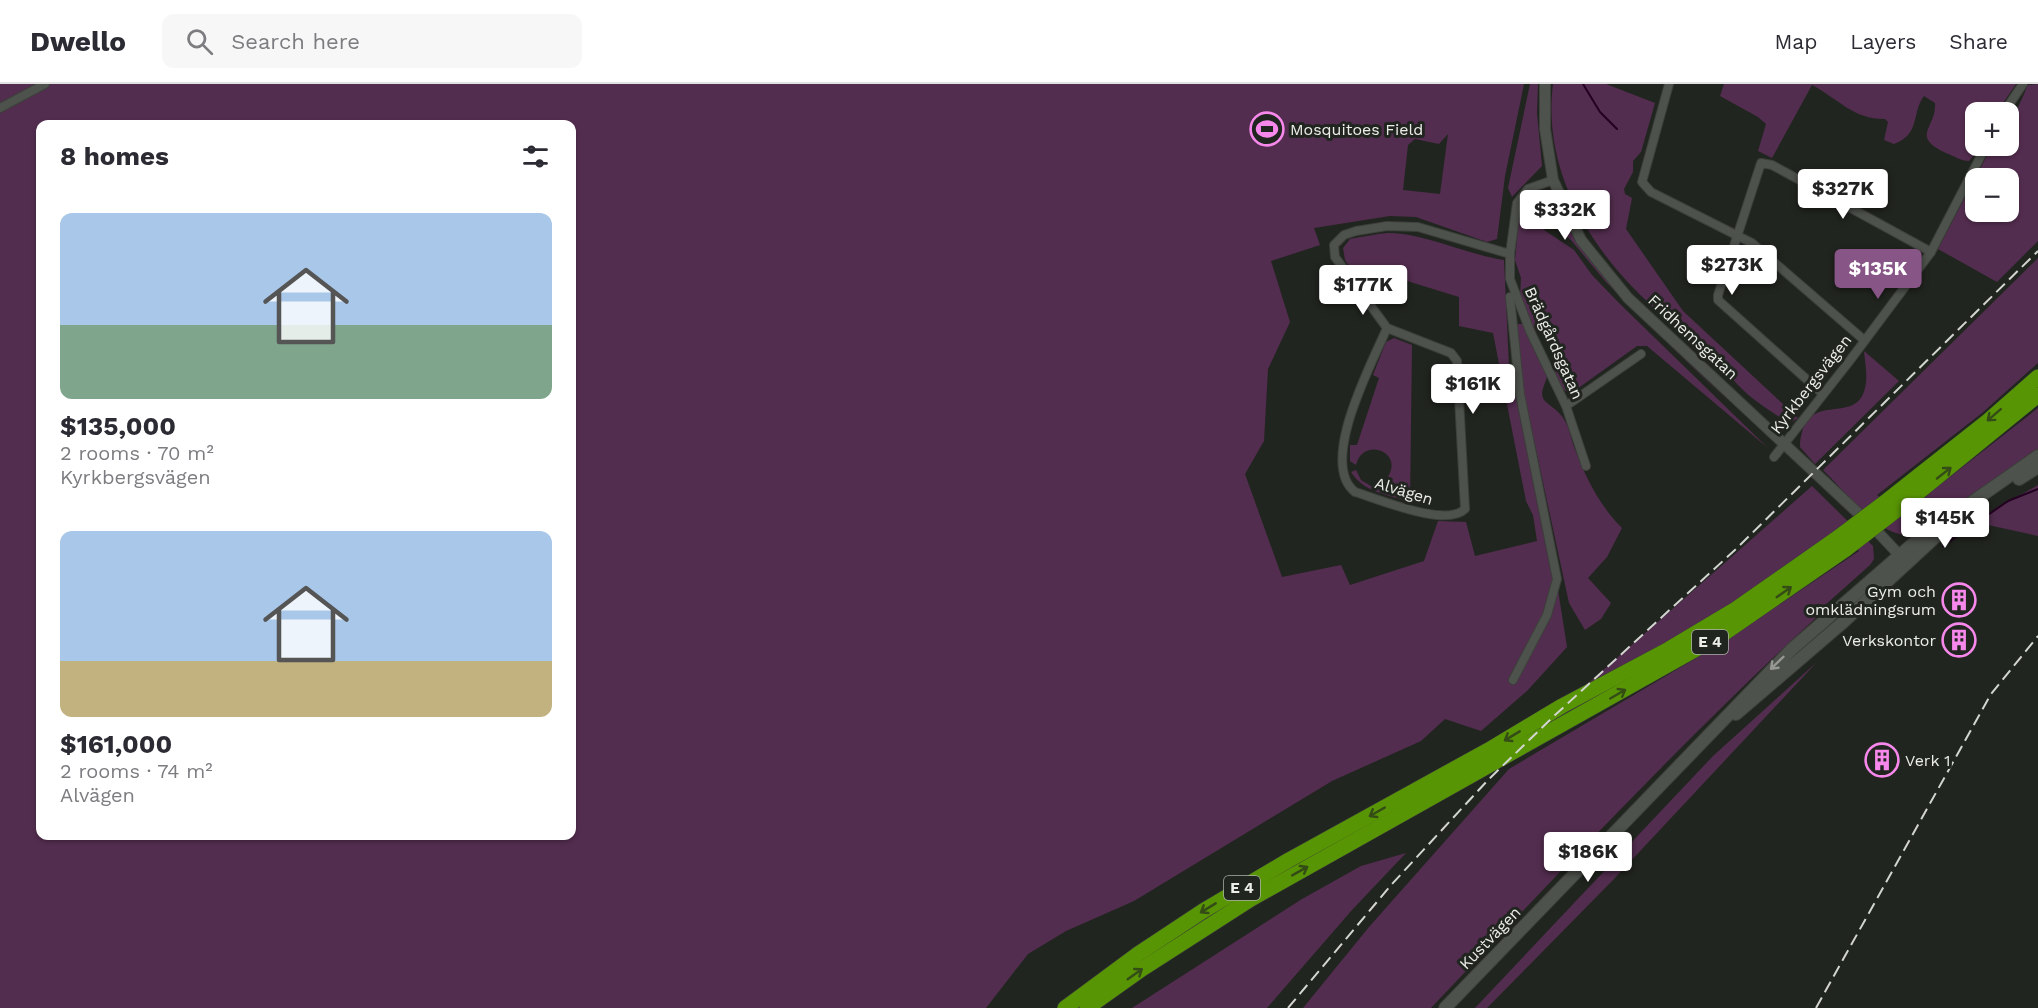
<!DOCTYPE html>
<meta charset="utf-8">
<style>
:root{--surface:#fff;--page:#f7f7f7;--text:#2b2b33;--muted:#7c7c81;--line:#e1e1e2;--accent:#875586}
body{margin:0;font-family:"Work Sans",sans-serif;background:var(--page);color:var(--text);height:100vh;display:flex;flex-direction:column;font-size:22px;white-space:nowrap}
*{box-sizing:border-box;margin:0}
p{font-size:20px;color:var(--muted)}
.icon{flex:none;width:33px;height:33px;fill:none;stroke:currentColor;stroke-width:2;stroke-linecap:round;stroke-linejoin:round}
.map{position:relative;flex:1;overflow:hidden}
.panel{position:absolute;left:36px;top:36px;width:540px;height:720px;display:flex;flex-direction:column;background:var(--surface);border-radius:12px;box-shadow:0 2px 4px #0004}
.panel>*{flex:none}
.buttons{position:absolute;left:1965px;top:18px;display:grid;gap:12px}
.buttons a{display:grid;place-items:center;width:54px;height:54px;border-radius:12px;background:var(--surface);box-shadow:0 2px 4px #0004;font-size:30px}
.price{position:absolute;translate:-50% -51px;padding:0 14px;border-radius:6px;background:#fff;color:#222;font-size:20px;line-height:39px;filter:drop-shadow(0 2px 3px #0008)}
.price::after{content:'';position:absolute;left:50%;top:36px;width:18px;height:14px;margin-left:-9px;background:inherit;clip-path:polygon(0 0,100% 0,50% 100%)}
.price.selected{background:var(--accent);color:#fff}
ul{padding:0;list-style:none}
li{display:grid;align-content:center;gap:12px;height:318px;padding:0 24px}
li span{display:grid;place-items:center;height:186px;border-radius:12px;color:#555}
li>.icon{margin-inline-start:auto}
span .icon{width:108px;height:108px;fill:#fffc;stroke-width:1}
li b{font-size:26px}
h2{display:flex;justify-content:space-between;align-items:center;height:72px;padding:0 24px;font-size:26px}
header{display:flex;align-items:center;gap:36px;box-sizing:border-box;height:84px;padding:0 30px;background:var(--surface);border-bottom:2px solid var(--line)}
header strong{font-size:28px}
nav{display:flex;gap:33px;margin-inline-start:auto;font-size:21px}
.search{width:420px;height:54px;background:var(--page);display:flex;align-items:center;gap:15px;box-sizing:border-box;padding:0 21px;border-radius:12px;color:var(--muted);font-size:22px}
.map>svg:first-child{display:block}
.green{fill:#532d4f;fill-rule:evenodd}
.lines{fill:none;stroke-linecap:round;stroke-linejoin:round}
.stream{stroke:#230021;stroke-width:2}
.minor-casing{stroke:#3c3f3a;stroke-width:10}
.tertiary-casing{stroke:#3c3f3a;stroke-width:12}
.secondary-casing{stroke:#3c3f3a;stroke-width:14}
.motorway-casing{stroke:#3c3f3a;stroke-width:16}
.minor{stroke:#4e524c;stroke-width:8}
.tertiary{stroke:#4e524c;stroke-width:10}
.secondary{stroke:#4e524c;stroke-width:12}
.motorway{stroke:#589504;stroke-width:15}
.rail{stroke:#d2d5d0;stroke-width:2;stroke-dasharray:12 6;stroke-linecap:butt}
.motorway-bridge-casing{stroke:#3c3f3a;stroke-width:16;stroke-linecap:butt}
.motorway-bridge{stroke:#589504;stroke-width:15}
.oneway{stroke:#344c16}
.oneway2{stroke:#959893}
.labels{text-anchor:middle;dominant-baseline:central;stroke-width:6;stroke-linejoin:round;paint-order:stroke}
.shield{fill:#21251f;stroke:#aeb1ac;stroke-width:1.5}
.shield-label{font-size:15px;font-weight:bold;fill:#ebede9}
.poi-label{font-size:16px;fill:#ebede9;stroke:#21251f;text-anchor:start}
.street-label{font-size:16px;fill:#ebede9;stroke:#21251f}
</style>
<header>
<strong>Dwello</strong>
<div class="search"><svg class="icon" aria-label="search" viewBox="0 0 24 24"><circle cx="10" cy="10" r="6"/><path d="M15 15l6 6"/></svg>Search here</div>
<nav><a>Map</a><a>Layers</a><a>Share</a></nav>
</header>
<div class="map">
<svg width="2038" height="924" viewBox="0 0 2038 924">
<rect width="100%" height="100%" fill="#21251f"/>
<!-- green -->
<g class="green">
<path d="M0 0H1524L1505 92 1497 155 1487 158 1416 133 1390 132 1314 144 1320 161 1271 177 1290 238 1268 285 1264 357 1245 390 1282 493 1341 481 1350 501 1424 477 1438 437 1466 438 1475 472 1537 457 1533 431 1526 417 1493 249 1459 242V213L1404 196 1362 200 1345 176 1343 164 1350 155C1362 153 1375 150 1388 149 1420 148 1469 171 1504 176L1509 283 1558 506 1567 563 1527 607 1481 647 1445 635 1421 657 1332 697 1134 817 1066 847 1028 870 986 924H0ZM40 40H572V752H40ZM1448 50 1440 110 1403 106 1408 61 1415 55 1439 60Z"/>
<path d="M1530 0H1538L1537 29 1542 82 1512 113 1508 104Z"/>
<path d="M1553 0H1606L1655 19 1641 68 1633 77V88L1624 105 1625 110 1632 114 1626 145 1683 227 1798 334 1792 338 1785 337C1769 326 1751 315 1738 301 1730 293 1726 283 1719 275 1705 260 1686 253 1670 241 1663 236 1658 227 1651 221 1590 166 1542 86 1553 0Z"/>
<path d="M1724 0H2016L1999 25 1976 28 1975 58 1972 63 1974 71 1969 77C1961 77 1954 72 1946 69 1909 52 1937 44 1935 19L1924 12C1911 29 1921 50 1894 60L1884 56 1888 38 1885 35C1853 35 1840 16 1812 1L1772 74 1758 67 1766 40 1758 33 1720 12Z"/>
<path d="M2038 0V157L1997 198 1938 165 1992 62H2008L2009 32 2016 28 2028 1ZM1976 94H2008V128H1976Z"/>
<path d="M1538 108 1547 110 1555 116 1575 154 1606 196 1730 320 1606 198 1571 156 1524 120 1528 114Z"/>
<path d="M1522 125 1535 133 1544 146 1574 166 1592 191 1619 219 1768 364 1647 262H1637L1570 310C1545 295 1556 274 1554 253L1544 245 1533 247 1520 214 1521 194 1515 176 1520 126Z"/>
<path d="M2038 174V279L1982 329 1877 411 1900 432 2038 324V369L1916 451C1881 457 1847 409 1823 386Z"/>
<path d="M1518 240H1524L1547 292C1546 299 1540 307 1543 314 1545 320 1559 325 1565 337 1570 345 1571 355 1574 363 1586 394 1599 421 1622 444L1607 473 1588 494 1611 519 1601 535 1585 546 1569 519 1518 282Z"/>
<path d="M1394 254 1412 261 1410 418C1389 411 1363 408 1351 388L1356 386 1361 396 1371 402 1383 399C1411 370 1363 350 1356 381L1350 377V361H1357L1379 294 1373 291 1386 258Z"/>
<path d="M1864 267 1899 297 1815 380 1800 363C1803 302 1856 344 1865 304 1868 293 1865 278 1864 267Z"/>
<path d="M2038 401V452L1988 441 1984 432Z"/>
<path d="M1812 402 1873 462 1874 475 1870 481 1824 522 1819 531C1683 656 1558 790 1431 924H1303L1369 843 1509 685 1725 557 1859 467 1841 447 1730 522 1576 610Z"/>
<path d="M1817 578 1613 796 1487 924H1475L1713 672Z"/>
<path d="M1406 769 1352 826 1267 924H1132L1302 815 1361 782Z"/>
</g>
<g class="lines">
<!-- stream -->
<g class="stream">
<path d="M1583 0 1600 28 1617 45"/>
<path d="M1943 462 2008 417 2038 405"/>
</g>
<defs>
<g id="minor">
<path d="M1669 0 1642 98 1651 108 1752 159 1864 256"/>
<path d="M0 24 45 0"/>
<path d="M2004 28 2023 0"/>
<path d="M1553 96 1528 105 1517 119 1510 170V195L1530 247 1566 322 1586 382"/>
<path d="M1510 213 1520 310 1557 495 1547 531 1513 596"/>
<path d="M1387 244 1451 269 1457 277 1465 425C1446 444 1379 415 1355 408 1318 379 1372 279 1387 244L1335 173 1334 161 1344 151 1356 147 1387 142 1418 143 1510 170"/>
<path d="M1823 310 1718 216V211L1761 79 1772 81 1931 168"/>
<path d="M1566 322 1641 270"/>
<path d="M1774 373 1848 279 1931 168 1986 62"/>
</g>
<path id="tertiary" d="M1545 0V45L1553 96 1581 156 1628 214 1873 443 1905 477"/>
<g id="secondary">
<path d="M2019 395 2038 383"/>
<path d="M1736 630 1841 540 1945 444"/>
<path d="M1445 924 1792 565 1915 458 2038 372"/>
</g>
<g id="motorway">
<path d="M1888 416 1988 337 2038 293"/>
<path d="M1898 425 2038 311"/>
<path d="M1065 924 1138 870 1203 827 1289 776 1492 664 1562 622 1669 565 1736 525 1836 455"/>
<path d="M1087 924 1142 885 1251 815 1723 550 1846 465"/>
</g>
</defs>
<!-- minor casing -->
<use href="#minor" class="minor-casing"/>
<!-- tertiary casing -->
<use href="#tertiary" class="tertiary-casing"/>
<!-- secondary casing -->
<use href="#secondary" class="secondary-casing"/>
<!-- motorway casing -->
<use href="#motorway" class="motorway-casing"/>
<!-- minor -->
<use href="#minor" class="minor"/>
<!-- tertiary -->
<use href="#tertiary" class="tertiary"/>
<!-- secondary -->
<use href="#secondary" class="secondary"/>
<!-- motorway -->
<use href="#motorway" class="motorway"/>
<!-- rail -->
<g class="rail">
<path d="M1288 924 1392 800 1488 696 1554 632 1736 465 2038 167"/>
<path d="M1816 924 1991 610 2038 552"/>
</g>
<defs>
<g id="motorway-bridge">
<path d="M1836 455 1888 416"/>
<path d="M1846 465 1898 425"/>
</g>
</defs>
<!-- motorway-bridge casing -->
<use href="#motorway-bridge" class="motorway-bridge-casing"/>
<!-- motorway-bridge -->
<use href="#motorway-bridge" class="motorway-bridge"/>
</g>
<!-- one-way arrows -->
<defs><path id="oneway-shaft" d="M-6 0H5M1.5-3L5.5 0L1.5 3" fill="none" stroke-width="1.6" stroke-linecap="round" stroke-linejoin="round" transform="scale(1.5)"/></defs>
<g class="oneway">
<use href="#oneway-shaft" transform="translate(1994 331) rotate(139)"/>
<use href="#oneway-shaft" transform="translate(1944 389) rotate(-38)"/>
<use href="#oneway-shaft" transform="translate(1784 508) rotate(-35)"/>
<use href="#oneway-shaft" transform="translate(1618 610) rotate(-30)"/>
<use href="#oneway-shaft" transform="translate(1512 652) rotate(149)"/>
<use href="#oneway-shaft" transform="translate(1377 728) rotate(150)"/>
<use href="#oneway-shaft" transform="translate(1300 787) rotate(-29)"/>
<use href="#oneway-shaft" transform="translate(1208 824) rotate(149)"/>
<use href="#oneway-shaft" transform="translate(1135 890) rotate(-35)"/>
</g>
<use class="oneway2" href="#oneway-shaft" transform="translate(1777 579) rotate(136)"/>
<!-- icons -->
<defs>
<symbol id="stadium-ring" viewBox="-11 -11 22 22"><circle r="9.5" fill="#21251f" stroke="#f788eb" stroke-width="1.5"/><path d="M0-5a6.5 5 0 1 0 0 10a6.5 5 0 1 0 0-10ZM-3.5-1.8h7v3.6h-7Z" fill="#f788eb"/></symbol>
<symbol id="building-ring" viewBox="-11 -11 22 22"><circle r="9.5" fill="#21251f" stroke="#f788eb" stroke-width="1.5"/><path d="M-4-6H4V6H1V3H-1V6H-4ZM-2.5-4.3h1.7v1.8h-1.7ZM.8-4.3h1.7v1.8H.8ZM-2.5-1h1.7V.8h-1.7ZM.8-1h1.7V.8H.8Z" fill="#f788eb"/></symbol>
</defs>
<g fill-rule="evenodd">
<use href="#stadium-ring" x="1248" y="26" width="38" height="38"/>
<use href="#building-ring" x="1940" y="497" width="38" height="38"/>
<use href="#building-ring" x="1940" y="537" width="38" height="38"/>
<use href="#building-ring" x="1863" y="657" width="38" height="38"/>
</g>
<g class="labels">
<!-- shield labels -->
<g class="shield">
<rect x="1692" y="546" width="36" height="24" rx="4.5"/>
<rect x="1224" y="792" width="36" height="24" rx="4.5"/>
</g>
<g class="shield-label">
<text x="1710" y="558">E 4</text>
<text x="1242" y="804">E 4</text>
</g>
<!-- poi labels -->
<g class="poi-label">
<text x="1290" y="45">Mosquitoes Field</text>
<text x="1936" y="507" text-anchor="end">Gym och<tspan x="1936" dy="18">omklädningsrum</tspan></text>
<text x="1936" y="556" text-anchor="end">Verkskontor</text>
<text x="1905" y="676">Verk 1</text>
</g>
<!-- street labels -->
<g class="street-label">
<text transform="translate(1693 253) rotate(43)">Fridhemsgatan</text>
<text transform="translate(1554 259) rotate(66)">Brädgårdsgatan</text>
<text transform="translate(1811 300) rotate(-52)">Kyrkbergsvägen</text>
<text transform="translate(1404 407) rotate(17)">Alvägen</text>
<text transform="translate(1490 854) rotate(-46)">Kustvägen</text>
</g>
</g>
</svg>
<div class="buttons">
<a>+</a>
<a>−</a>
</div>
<b class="price" style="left:1843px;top:136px">$327K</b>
<b class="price" style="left:1565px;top:157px">$332K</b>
<b class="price" style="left:1732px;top:212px">$273K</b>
<b class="price selected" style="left:1878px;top:216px">$135K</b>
<b class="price" style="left:1363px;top:232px">$177K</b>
<b class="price" style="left:1473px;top:331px">$161K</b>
<b class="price" style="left:1945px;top:465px">$145K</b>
<b class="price" style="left:1588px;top:799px">$186K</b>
<section class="panel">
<h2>8 homes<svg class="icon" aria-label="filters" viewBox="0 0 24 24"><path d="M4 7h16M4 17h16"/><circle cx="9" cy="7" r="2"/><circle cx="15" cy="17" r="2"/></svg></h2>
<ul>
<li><span style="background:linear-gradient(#a9c7e8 60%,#7fa58c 0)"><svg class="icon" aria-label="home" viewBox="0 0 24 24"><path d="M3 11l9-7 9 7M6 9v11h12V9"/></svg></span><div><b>$135,000</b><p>2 rooms · 70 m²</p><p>Kyrkbergsvägen</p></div></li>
<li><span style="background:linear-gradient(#a9c7e8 70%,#c2b280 0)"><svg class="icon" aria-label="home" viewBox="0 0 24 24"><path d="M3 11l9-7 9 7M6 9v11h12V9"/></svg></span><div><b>$161,000</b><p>2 rooms · 74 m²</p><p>Alvägen</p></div></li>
</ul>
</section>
</div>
